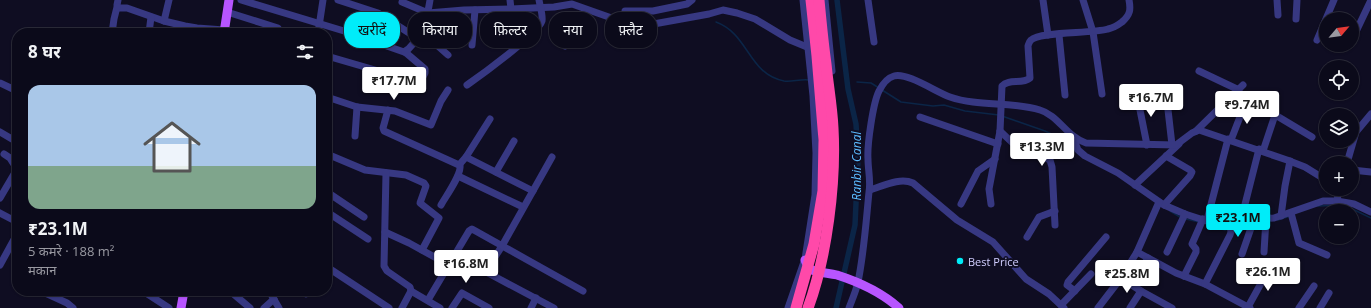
<!DOCTYPE html>
<html lang="hi">
<meta charset="utf-8">
<style>
:root{--surface:#0b0a1a;--page:#191827;--text:#f1f3f6;--muted:#9a9aa2;--line:#2b2b39;--accent:#00ecf9}
body{margin:0;font-family:"Open Sans","Noto Sans Devanagari",sans-serif;background:var(--page);color:var(--text);height:100vh;display:flex;flex-direction:column;font-size:15px;white-space:nowrap}
*{box-sizing:border-box;margin:0}
p{font-size:13px;color:var(--muted)}
.icon{flex:none;width:22px;height:22px;fill:none;stroke:currentColor;stroke-width:2;stroke-linecap:round;stroke-linejoin:round}
.map{position:relative;flex:1;overflow:hidden}
.side{position:absolute;left:12px;top:28px;width:320px;height:268px;display:flex;flex-direction:column;background:var(--surface);border-radius:16px;box-shadow:0 1px 3px #0004,0 0 0 1px var(--line)}
.side>*{flex:none}
.top-card{position:absolute;left:344px;top:12px;width:380px;height:36px;display:flex;gap:8px}
.needle{width:26px;rotate:61deg}
.tools{position:absolute;left:1319px;top:12px;display:grid;gap:8px}
.tools a{display:grid;place-items:center;width:40px;height:40px;border-radius:50%;background:var(--surface);box-shadow:0 1px 3px #0004,0 0 0 1px var(--line);font-size:20px}
.price{position:absolute;translate:-50% -34px;padding:0 9px;border-radius:4px;background:#fff;color:#222;font-size:13px;line-height:26px;filter:drop-shadow(0 1px 2px #0008)}
.price::after{content:'';position:absolute;left:50%;top:24px;width:12px;height:9px;margin-left:-6px;background:inherit;clip-path:polygon(0 0,100% 0,50% 100%)}
.price.selected{background:var(--accent);color:#111}
ul{padding:0;list-style:none}
li{display:grid;align-content:center;gap:8px;height:212px;padding:0 16px}
li+li{border-top:1px solid var(--line)}
li span{display:grid;place-items:center;height:124px;border-radius:12px;color:#555}
li>.icon{margin-inline-start:auto}
span .icon{width:72px;height:72px;fill:#fffc;stroke-width:1}
li b{font-size:17px}
h2{display:flex;justify-content:space-between;align-items:center;height:48px;padding:0 16px;font-size:17px}
.chip{padding:0 14px;border-radius:16px;background:var(--surface);box-shadow:0 1px 3px #0004,0 0 0 1px var(--line);font-size:14px;line-height:36px}
.chip.selected{background:var(--accent);color:#111}
.map>svg:first-child{display:block}
.lines{fill:none;stroke-linecap:round;stroke-linejoin:round}
.stream{stroke:#0b2547;stroke-width:1.5}
.canal{stroke:#0b2547;stroke-width:5.5}
.minor{stroke:#373882;stroke-width:7}
.major{stroke:#b755ff;stroke-width:9}
.highway-bridge{stroke:#ff49a9;stroke-width:11}
.poi-dot{fill:#00ecf9;stroke:#0f0d22;stroke-width:1.5}
.labels{text-anchor:middle;dominant-baseline:central;stroke-width:4;stroke-linejoin:round;paint-order:stroke}
.poi-label{font-size:11px;fill:#d1ceff;stroke:#0f0d22;text-anchor:start}
.water-label{font-size:12px;font-style:italic;fill:#5cbbff;stroke:#0f0d22}
</style>
<div class="map">
<svg width="1371" height="308" viewBox="0 0 1371 308">
<rect width="100%" height="100%" fill="#0f0d22"/>
<g class="lines">
<!-- stream -->
<g class="stream">
<path d="M716 22C749 34 748 74 784 81 792 82 800 79 809 80"/>
<path d="M857 82 871 83 879 88"/>
<path d="M882 90 901 102 933 106 944 105 965 111 999 115"/>
<path d="M1002 116 1045 131 1060 138 1075 151"/>
<path d="M1318 206 1342 205"/>
<path d="M1346 206 1371 218"/>
<path d="M1170 211 1180 217"/>
<path d="M1186 219 1199 222"/>
<path d="M1278 220 1290 216"/>
<path d="M1255 223H1263"/>
<path d="M1241 224 1249 223"/>
<path d="M1214 227 1225 230 1228 229"/>
</g>
<!-- canal -->
<path class="canal" d="M836 308 855 225 858 159 856 124 848 89 837 0"/>
<!-- minor -->
<g class="minor">
<path d="M118 0 117 5 118 8H127L164 21 185 26 197 28 224 30 238 33"/>
<path d="M241 0 344 31 404 52C418 45 428 15 430 0"/>
<path d="M338 0 378 13 417 38"/>
<path d="M510 0 511 9"/>
<path d="M825 0 832 71"/>
<path d="M868 0 874 42"/>
<path d="M1043 0 1048 35"/>
<path d="M1083 0 1093 32 1102 94"/>
<path d="M1277 0 1278 15"/>
<path d="M402 2 428 13 464 10 511 9 554 7 572 4 637 27 709 14 723 10 737 13 755 19 790 40 807 47"/>
<path d="M625 11H653L687 4 692 0"/>
<path d="M227 12 278 28"/>
<path d="M1296 19 1297 0"/>
<path d="M164 21 169 0"/>
<path d="M421 31 448 55"/>
<path d="M112 33 114 19 117 7"/>
<path d="M149 33 151 17"/>
<path d="M318 33 323 0"/>
<path d="M1059 35 1065 95"/>
<path d="M1317 40 1334 0"/>
<path d="M1352 40 1371 0"/>
<path d="M472 45 475 10"/>
<path d="M565 46 589 11"/>
<path d="M327 56 382 72 416 84H419L425 73V69L405 52"/>
<path d="M1199 71 1239 90"/>
<path d="M0 83 17 91"/>
<path d="M467 85C480 76 538 34 542 21 543 15 540 6 539 0"/>
<path d="M1137 95 1147 145"/>
<path d="M327 97 357 107 395 111 431 125 441 101 448 90"/>
<path d="M1167 101 1172 145"/>
<path d="M388 110 383 128 384 131 459 165 466 157 490 119"/>
<path d="M920 117 998 144"/>
<path d="M1000 131 1018 148 1044 157 1050 160 1052 167 1055 225"/>
<path d="M1196 131 1243 85"/>
<path d="M0 132 17 142"/>
<path d="M355 136 357 107"/>
<path d="M1073 137 1078 150 1085 156 1118 173 1164 205 1185 214 1219 225 1227 226 1245 219 1274 218 1323 201H1337L1354 204 1371 212"/>
<path d="M1231 140 1245 104"/>
<path d="M1263 151 1274 118 1277 116 1312 137"/>
<path d="M327 154 365 170 406 175 424 183 426 186 420 203 439 218 422 250"/>
<path d="M466 157 533 191"/>
<path d="M552 157 502 246 486 271 488 273 554 308"/>
<path d="M1347 163 1356 132 1371 114"/>
<path d="M1352 170 1371 172"/>
<path d="M496 172 514 141"/>
<path d="M386 173 384 266 387 271 410 287 411 291 402 308"/>
<path d="M458 176 523 207"/>
<path d="M1135 185 1179 144"/>
<path d="M870 190C883 186 900 177 913 183L957 220 993 242 1026 279 1049 294 1064 308"/>
<path d="M327 192 364 217"/>
<path d="M0 198 17 169 10 158 4 154"/>
<path d="M1337 201 1339 189"/>
<path d="M961 204 978 171 995 159"/>
<path d="M991 204 989 189 1000 131 1002 86C1009 78 1022 85 1030 78L1028 46C1029 43 1029 42 1031 40 1041 31 1092 34 1108 29 1113 28 1118 25 1122 22 1130 15 1131 10 1129 0"/>
<path d="M441 205C446 196 462 174 460 165"/>
<path d="M1164 205 1190 176 1192 172 1190 170 1166 156"/>
<path d="M327 212 368 239"/>
<path d="M0 213 17 222"/>
<path d="M1291 213 1299 243 1327 255"/>
<path d="M1281 216 1285 186 1290 161"/>
<path d="M1207 220 1228 139"/>
<path d="M1241 220 1259 149"/>
<path d="M385 232 409 243 449 265"/>
<path d="M1027 237 1039 217 1055 211"/>
<path d="M1137 252 1176 273 1205 284 1250 308"/>
<path d="M1167 252 1185 214"/>
<path d="M1264 252 1266 219"/>
<path d="M1242 254 1251 228 1252 219"/>
<path d="M0 265 17 234"/>
<path d="M327 267 389 308"/>
<path d="M1184 276 1196 252V249L1192 244 1203 219"/>
<path d="M1121 278 1141 291 1172 308"/>
<path d="M1205 284 1230 235 1231 232 1230 225"/>
<path d="M1131 285 1148 258"/>
<path d="M41 291 67 303 73 308"/>
<path d="M143 291 169 308"/>
<path d="M230 291 250 308"/>
<path d="M269 291 279 308"/>
<path d="M302 291 306 294 310 291"/>
<path d="M411 291 440 308"/>
<path d="M1075 291 1067 285 1068 282 1106 237"/>
<path d="M428 300 469 231 472 229 583 291"/>
<path d="M1061 305 1091 274"/>
<path d="M1248 307 1270 267"/>
<path d="M264 308 274 299"/>
<path d="M452 308 462 293 489 308"/>
<path d="M531 308 536 298"/>
<path d="M788 308 805 259 815 195 816 153 813 96 803 0"/>
<path d="M849 308C852 300 856 291 858 282 864 253 866 222 869 192 871 181 868 170 868 159 867 145 873 103 879 91 882 85 887 78 894 76 907 72 936 92 950 97 979 107 1011 101 1040 110 1058 115 1067 137 1086 143L1176 145 1192 133 1199 130 1287 160 1305 167 1326 180"/>
<path d="M1098 308 1121 278 1137 252 1159 202"/>
<path d="M1130 308 1141 291"/>
<path d="M1299 308 1314 286"/>
<path d="M1320 308 1329 293"/>
</g>
<!-- major -->
<g class="major">
<path d="M224 33 229 0"/>
<path d="M805 260C807 264 808 268 812 270 820 273 829 273 837 275 859 282 881 292 899 308"/>
<path d="M181 308 184 291"/>
</g>
<!-- highway-bridge -->
<g class="highway-bridge">
<path d="M796 308 814 244 823 191 824 140 817 56 811 0"/>
<path d="M808 308C827 257 836 182 833 128 832 106 828 85 826 64 823 43 821 21 819 0"/>
</g>
</g>
<!-- markers -->
<circle class="poi-dot" cx="960" cy="261" r="4"/>
<g class="labels">
<!-- poi labels -->
<g class="poi-label">
<text x="968" y="261">Best Price</text>
</g>
<!-- water labels -->
<g class="water-label">
<text transform="translate(856 166) rotate(-90)">Ranbir Canal</text>
</g>
</g>
</svg>
<div class="tools">
<a><svg class="needle" viewBox="-14 -14 28 28"><path d="M0-13l5 13h-10z" fill="#e53935"/><path d="M0 13l5-13h-10z" fill="#9a9aa2"/></svg></a>
<a><svg class="icon" aria-label="locate" viewBox="0 0 24 24"><circle cx="12" cy="12" r="6"/><path d="M12 2v4M12 18v4M2 12h4M18 12h4"/></svg></a>
<a><svg class="icon" aria-label="layers" viewBox="0 0 24 24"><path d="M12 4l9 5-9 5-9-5zM3 14l9 5 9-5"/></svg></a>
<a>+</a>
<a>−</a>
</div>
<b class="price" style="left:394px;top:101px">₹17.7M</b>
<b class="price" style="left:1151px;top:118px">₹16.7M</b>
<b class="price" style="left:1247px;top:125px">₹9.74M</b>
<b class="price" style="left:1042px;top:167px">₹13.3M</b>
<b class="price selected" style="left:1238px;top:238px">₹23.1M</b>
<b class="price" style="left:466px;top:284px">₹16.8M</b>
<b class="price" style="left:1268px;top:292px">₹26.1M</b>
<b class="price" style="left:1127px;top:294px">₹25.8M</b>
<div class="top-card">
<a class="chip selected">खरीदें</a>
<a class="chip">किराया</a>
<a class="chip">फ़िल्टर</a>
<a class="chip">नया</a>
<a class="chip">फ़्लैट</a>
</div>
<section class="side">
<h2>8 घर<svg class="icon" aria-label="filters" viewBox="0 0 24 24"><path d="M4 7h16M4 17h16"/><circle cx="9" cy="7" r="2"/><circle cx="15" cy="17" r="2"/></svg></h2>
<ul>
<li><span style="background:linear-gradient(#a9c7e8 65%,#7fa58c 0)"><svg class="icon" aria-label="home" viewBox="0 0 24 24"><path d="M3 11l9-7 9 7M6 9v11h12V9"/></svg></span><div><b>₹23.1M</b><p>5 कमरे · 188 m²</p><p>मकान</p></div></li>
</ul>
</section>
</div>
